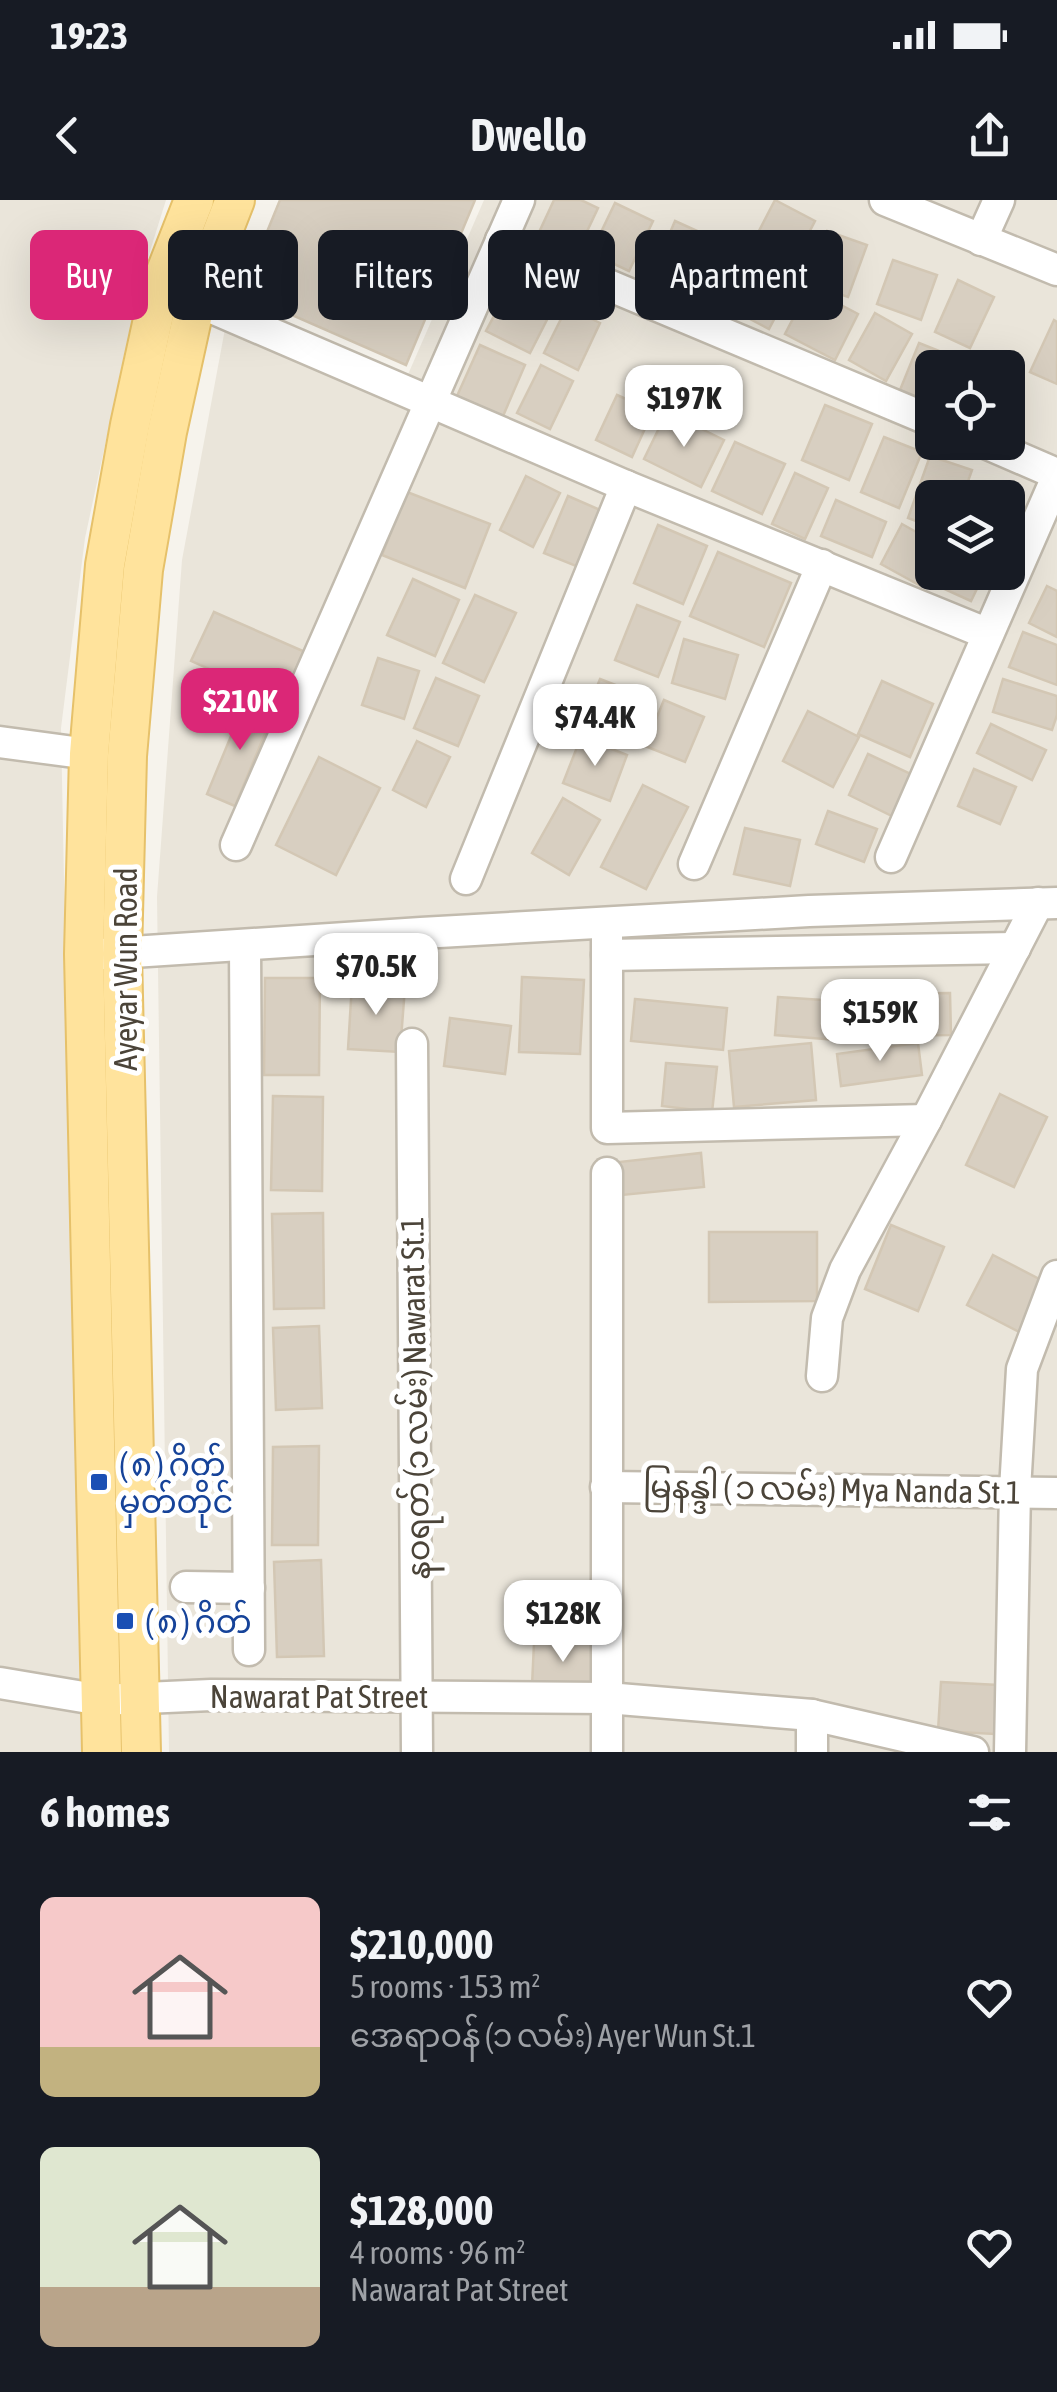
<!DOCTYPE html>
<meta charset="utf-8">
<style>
:root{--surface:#171b24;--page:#242831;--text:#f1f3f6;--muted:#9ea1a6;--accent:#db2777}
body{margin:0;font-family:"Asap Condensed","Noto Sans Myanmar",sans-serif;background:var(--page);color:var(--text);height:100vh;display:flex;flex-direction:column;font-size:38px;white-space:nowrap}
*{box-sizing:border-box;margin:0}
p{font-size:32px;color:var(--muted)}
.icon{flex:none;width:55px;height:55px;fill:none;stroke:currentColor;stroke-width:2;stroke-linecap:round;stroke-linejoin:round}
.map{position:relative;height:1552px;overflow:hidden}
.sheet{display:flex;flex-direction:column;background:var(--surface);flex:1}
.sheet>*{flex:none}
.banner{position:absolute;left:30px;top:30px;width:998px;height:90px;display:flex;gap:20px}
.fabs{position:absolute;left:915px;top:150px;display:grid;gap:20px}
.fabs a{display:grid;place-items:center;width:110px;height:110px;border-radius:15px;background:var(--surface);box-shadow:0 10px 40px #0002;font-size:50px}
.price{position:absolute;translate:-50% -85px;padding:0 22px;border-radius:20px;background:#fff;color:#222;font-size:32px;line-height:65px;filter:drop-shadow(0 2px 5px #0008)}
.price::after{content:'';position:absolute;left:50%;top:60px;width:30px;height:22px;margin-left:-15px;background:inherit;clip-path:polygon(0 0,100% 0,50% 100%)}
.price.current{background:var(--accent);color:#fff}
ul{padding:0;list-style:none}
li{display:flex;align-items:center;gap:30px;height:250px;padding:0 40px}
li span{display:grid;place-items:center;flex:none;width:280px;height:200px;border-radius:15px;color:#555}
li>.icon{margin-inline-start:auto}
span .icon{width:120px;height:120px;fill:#fffc;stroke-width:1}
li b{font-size:42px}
h2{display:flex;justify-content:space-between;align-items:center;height:120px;padding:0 40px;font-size:42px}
.chip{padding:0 35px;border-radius:15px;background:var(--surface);box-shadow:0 10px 40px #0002;font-size:35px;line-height:90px}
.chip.current{background:var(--accent);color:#fff}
.status{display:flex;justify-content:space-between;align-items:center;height:70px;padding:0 50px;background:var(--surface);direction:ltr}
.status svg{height:28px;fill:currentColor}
header{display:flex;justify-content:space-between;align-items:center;height:130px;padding:0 40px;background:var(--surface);font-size:45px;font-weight:700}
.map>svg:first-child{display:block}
.residential{fill:#eae5da;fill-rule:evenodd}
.building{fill:#d8cfc1;stroke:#d3c7b4;stroke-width:2.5}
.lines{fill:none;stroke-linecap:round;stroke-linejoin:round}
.minor-casing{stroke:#c2bbae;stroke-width:35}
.major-casing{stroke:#e6c16a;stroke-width:42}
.minor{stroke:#fff;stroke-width:30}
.major{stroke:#ffe39c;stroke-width:38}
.transit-dot{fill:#1a4fb4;stroke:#fff;stroke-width:4}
.labels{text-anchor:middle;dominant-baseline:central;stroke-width:10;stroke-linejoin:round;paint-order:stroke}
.street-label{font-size:32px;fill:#4b4439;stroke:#fff}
.transit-label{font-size:32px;fill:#164399;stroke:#fff;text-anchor:start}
</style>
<div class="status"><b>19:23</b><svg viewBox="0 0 49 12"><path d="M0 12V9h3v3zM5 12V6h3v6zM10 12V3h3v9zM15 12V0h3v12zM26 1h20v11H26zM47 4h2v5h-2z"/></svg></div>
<header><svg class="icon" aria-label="back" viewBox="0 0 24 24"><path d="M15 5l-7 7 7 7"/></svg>Dwello<svg class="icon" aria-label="share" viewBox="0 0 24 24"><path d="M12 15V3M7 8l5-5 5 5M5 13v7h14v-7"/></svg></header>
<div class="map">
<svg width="1057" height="1552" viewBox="0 0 1057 1552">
<rect width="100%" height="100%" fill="#f6f3ec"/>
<!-- residential -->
<g class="residential">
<path d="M0 0H166L140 83 85 338 61 528 81 1552H0Z"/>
<path d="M484 0H1057V1552H169L157 697 182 360 230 102 406 179ZM932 168H1008V242H932ZM932 298H1008V372H932Z"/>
</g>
<!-- building -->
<g class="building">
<path d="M280 0H475L406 165 242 93Z"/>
<path d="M554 0H581L598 8 574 59 535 41Z"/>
<path d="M775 0 815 21 788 73 748 52Z"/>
<path d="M615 3 653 21 629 71 591 53Z"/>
<path d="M675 21 728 45 704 100 651 77Z"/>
<path d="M827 31 867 45 848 97 808 83Z"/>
<path d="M736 56 792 85 769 129 714 100Z"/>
<path d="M893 60 937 75 921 120 877 104Z"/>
<path d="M958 80 994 97 970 148 935 132Z"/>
<path d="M512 82 555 104 530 153 486 131Z"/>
<path d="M809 88 858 114 835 160 785 134Z"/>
<path d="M567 107 600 123 578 170 544 153Z"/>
<path d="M875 113 912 134 886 181 849 160Z"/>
<path d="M1054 120 1057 122V184L1030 172Z"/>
<path d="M919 143 959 159 956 168H932V203L900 190Z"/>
<path d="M480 145 525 165 503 216 457 196Z"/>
<path d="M541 165 573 181 550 229 517 213Z"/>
<path d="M617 195 653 211 632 257 596 240Z"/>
<path d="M825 205 872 224 849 280 802 260Z"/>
<path d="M667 212 724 240 701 287 644 259Z"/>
<path d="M884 237 922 252 899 308 861 292Z"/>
<path d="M735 242 785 264 762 314 712 291Z"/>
<path d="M930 256 972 270 962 298H932V327L908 318Z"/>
<path d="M795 273 828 288 805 339 772 324Z"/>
<path d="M526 276 560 293 533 347 500 330Z"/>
<path d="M407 292 490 324 465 388 382 355Z"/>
<path d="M568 296 600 310 576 366 544 353Z"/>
<path d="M836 300 886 322 872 357 821 336Z"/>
<path d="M902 324 932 341V364L921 386 881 364Z"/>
<path d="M658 325 707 346 683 404 634 383Z"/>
<path d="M718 352 791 383 764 447 690 416Z"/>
<path d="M950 372H985L971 401 942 388Z"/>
<path d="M413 379 459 400 435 456 387 435Z"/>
<path d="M1047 386 1057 391V437L1029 423Z"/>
<path d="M475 395 516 413 484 482 443 463Z"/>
<path d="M637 405 680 422 658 477 615 460Z"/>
<path d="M214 412 305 452 283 502 191 461Z"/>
<path d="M1023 432 1057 445V485L1009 467Z"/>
<path d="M684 439 738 455 725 499 672 483Z"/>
<path d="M378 458 419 471 404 519 362 505Z"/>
<path d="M436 478 479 496 458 546 414 528Z"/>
<path d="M600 479 649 498 632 541 583 521Z"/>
<path d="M1003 479 1057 496V515L1052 530 993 512Z"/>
<path d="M882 481 933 504 910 557 858 534Z"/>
<path d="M246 500 274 512 235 606 207 594Z"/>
<path d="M664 500 704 517 685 562 645 546Z"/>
<path d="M808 511 859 537 833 587 783 561Z"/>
<path d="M991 524 1046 550 1032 580 977 553Z"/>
<path d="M581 537 627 555 610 601 563 583Z"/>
<path d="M417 541 450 557 426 607 393 590Z"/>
<path d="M868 554 911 574 892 616 849 595Z"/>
<path d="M319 557 380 588 336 675 276 645Z"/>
<path d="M974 569 1016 587 1000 624 958 606Z"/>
<path d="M643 585 688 607 646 689 601 667Z"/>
<path d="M563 598 600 620 569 675 532 653Z"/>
<path d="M828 611 877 629 864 662 816 644Z"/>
<path d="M745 628 800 640 790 686 734 674Z"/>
<path d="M522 777 584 780 580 854 519 852Z"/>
<path d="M265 778H320L319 875H264Z"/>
<path d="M352 784 405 787 400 852 348 849Z"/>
<path d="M950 793 951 835 872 836 871 794Z"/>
<path d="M778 797 852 802 849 841 775 835Z"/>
<path d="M635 799 727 808 723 850 631 841Z"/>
<path d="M450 818 511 826 505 874 444 866Z"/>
<path d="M811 843 816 900 734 907 729 851Z"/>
<path d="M918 843 922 875 841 886 837 854Z"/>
<path d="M666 863 717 867 712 912 662 906Z"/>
<path d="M1000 894 1047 917 1014 987 966 965Z"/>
<path d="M273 896 323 897 322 991 271 990Z"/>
<path d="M701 953 704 987 622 995 619 962Z"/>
<path d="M323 1013 324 1108 274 1109 272 1014Z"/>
<path d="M891 1025 944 1047 918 1111 865 1089Z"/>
<path d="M709 1032H817V1101L709 1102Z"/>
<path d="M993 1055 1047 1083 1021 1133 967 1105Z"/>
<path d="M319 1126 322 1208 276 1210 273 1128Z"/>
<path d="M319 1246 318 1345H272L273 1247Z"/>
<path d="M321 1360 324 1456 277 1457 274 1362Z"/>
<path d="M534 1443 593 1444 592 1488 532 1486Z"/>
<path d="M941 1482 998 1485 995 1534 938 1531Z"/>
</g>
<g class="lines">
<defs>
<g id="minor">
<path d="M885 0 1057 70"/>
<path d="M501 40 932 221"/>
<path d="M981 40 999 0"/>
<path d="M175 92 626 286 988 434"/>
<path d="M983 242 1057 274"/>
<path d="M0 542 89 554"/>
<path d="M236 645 519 0"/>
<path d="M891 657 1057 277"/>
<path d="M694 664 822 365"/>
<path d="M466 679 626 286"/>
<path d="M607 724V928L926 920"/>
<path d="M245 746 249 1450"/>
<path d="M102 754 421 733 809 711 1057 703"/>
<path d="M607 755 1015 748"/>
<path d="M412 844 417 1552"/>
<path d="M822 1176 827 1118 845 1070 926 920 1038 703"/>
<path d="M606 1287 1057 1293"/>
<path d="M186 1387 249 1388"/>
<path d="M0 1483 101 1500 211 1495 607 1498 812 1515 973 1552"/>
<path d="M812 1515V1552"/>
<path d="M607 1552V973"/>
<path d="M1010 1552 1015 1290 1022 1169 1057 1076"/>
</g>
<g id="major">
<path d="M102 1552 84 754 89 554 105 365 130 225 160 87 194 0"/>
<path d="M141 1552 122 754 127 556 143 370 167 232 196 100 235 0"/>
</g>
</defs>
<!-- minor casing -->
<use href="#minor" class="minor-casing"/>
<!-- major casing -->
<use href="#major" class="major-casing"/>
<!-- minor -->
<use href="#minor" class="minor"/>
<!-- major -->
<use href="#major" class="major"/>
</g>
<!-- markers -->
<g class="transit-dot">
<rect x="89" y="1272" width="20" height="20" rx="5"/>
<rect x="115" y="1411" width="20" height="20" rx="5"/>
</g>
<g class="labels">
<!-- street labels -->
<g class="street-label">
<text transform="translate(125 769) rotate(-90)">Ayeyar Wun Road</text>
<text transform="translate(415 1198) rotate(-91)">နဝရတ် (၁ လမ်း) Nawarat St.1</text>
<text transform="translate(832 1289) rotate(1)">မြနန္ဒါ ( ၁ လမ်း) Mya Nanda St.1</text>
<text x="319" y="1496">Nawarat Pat Street</text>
</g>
<!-- transit labels -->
<g class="transit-label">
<text x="119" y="1264">( ၈ ) ဂိတ်<tspan x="119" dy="37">မှတ်တိုင်</tspan></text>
<text x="145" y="1421">( ၈ ) ဂိတ်</text>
</g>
</g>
</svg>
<div class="fabs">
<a><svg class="icon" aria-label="locate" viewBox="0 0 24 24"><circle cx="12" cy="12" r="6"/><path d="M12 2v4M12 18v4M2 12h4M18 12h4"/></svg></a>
<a><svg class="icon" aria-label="layers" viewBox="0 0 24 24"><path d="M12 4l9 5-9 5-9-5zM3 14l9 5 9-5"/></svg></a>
</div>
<b class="price" style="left:684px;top:250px">$197K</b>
<b class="price current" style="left:240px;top:553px">$210K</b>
<b class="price" style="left:595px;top:569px">$74.4K</b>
<b class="price" style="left:376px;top:818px">$70.5K</b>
<b class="price" style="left:880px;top:864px">$159K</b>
<b class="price" style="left:563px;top:1465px">$128K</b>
<div class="banner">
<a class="chip current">Buy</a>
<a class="chip">Rent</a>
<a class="chip">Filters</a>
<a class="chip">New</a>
<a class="chip">Apartment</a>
</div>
</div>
<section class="sheet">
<h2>6 homes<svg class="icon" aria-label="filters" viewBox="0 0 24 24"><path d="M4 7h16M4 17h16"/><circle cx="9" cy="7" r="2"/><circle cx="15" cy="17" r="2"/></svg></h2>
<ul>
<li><span style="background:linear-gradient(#f6c9c9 75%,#c2b280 0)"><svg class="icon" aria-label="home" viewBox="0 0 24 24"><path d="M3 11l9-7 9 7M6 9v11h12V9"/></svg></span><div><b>$210,000</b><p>5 rooms · 153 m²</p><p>အေရာဝန် (၁ လမ်း) Ayer Wun St.1</p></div><svg class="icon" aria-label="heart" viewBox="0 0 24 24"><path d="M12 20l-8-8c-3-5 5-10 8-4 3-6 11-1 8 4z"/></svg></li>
<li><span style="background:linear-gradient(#dfe7d0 70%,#b9a48a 0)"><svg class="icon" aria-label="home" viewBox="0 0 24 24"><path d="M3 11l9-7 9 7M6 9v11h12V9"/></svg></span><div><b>$128,000</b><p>4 rooms · 96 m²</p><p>Nawarat Pat Street</p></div><svg class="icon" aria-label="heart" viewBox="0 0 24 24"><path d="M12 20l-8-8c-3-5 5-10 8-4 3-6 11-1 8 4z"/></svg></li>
</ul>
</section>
